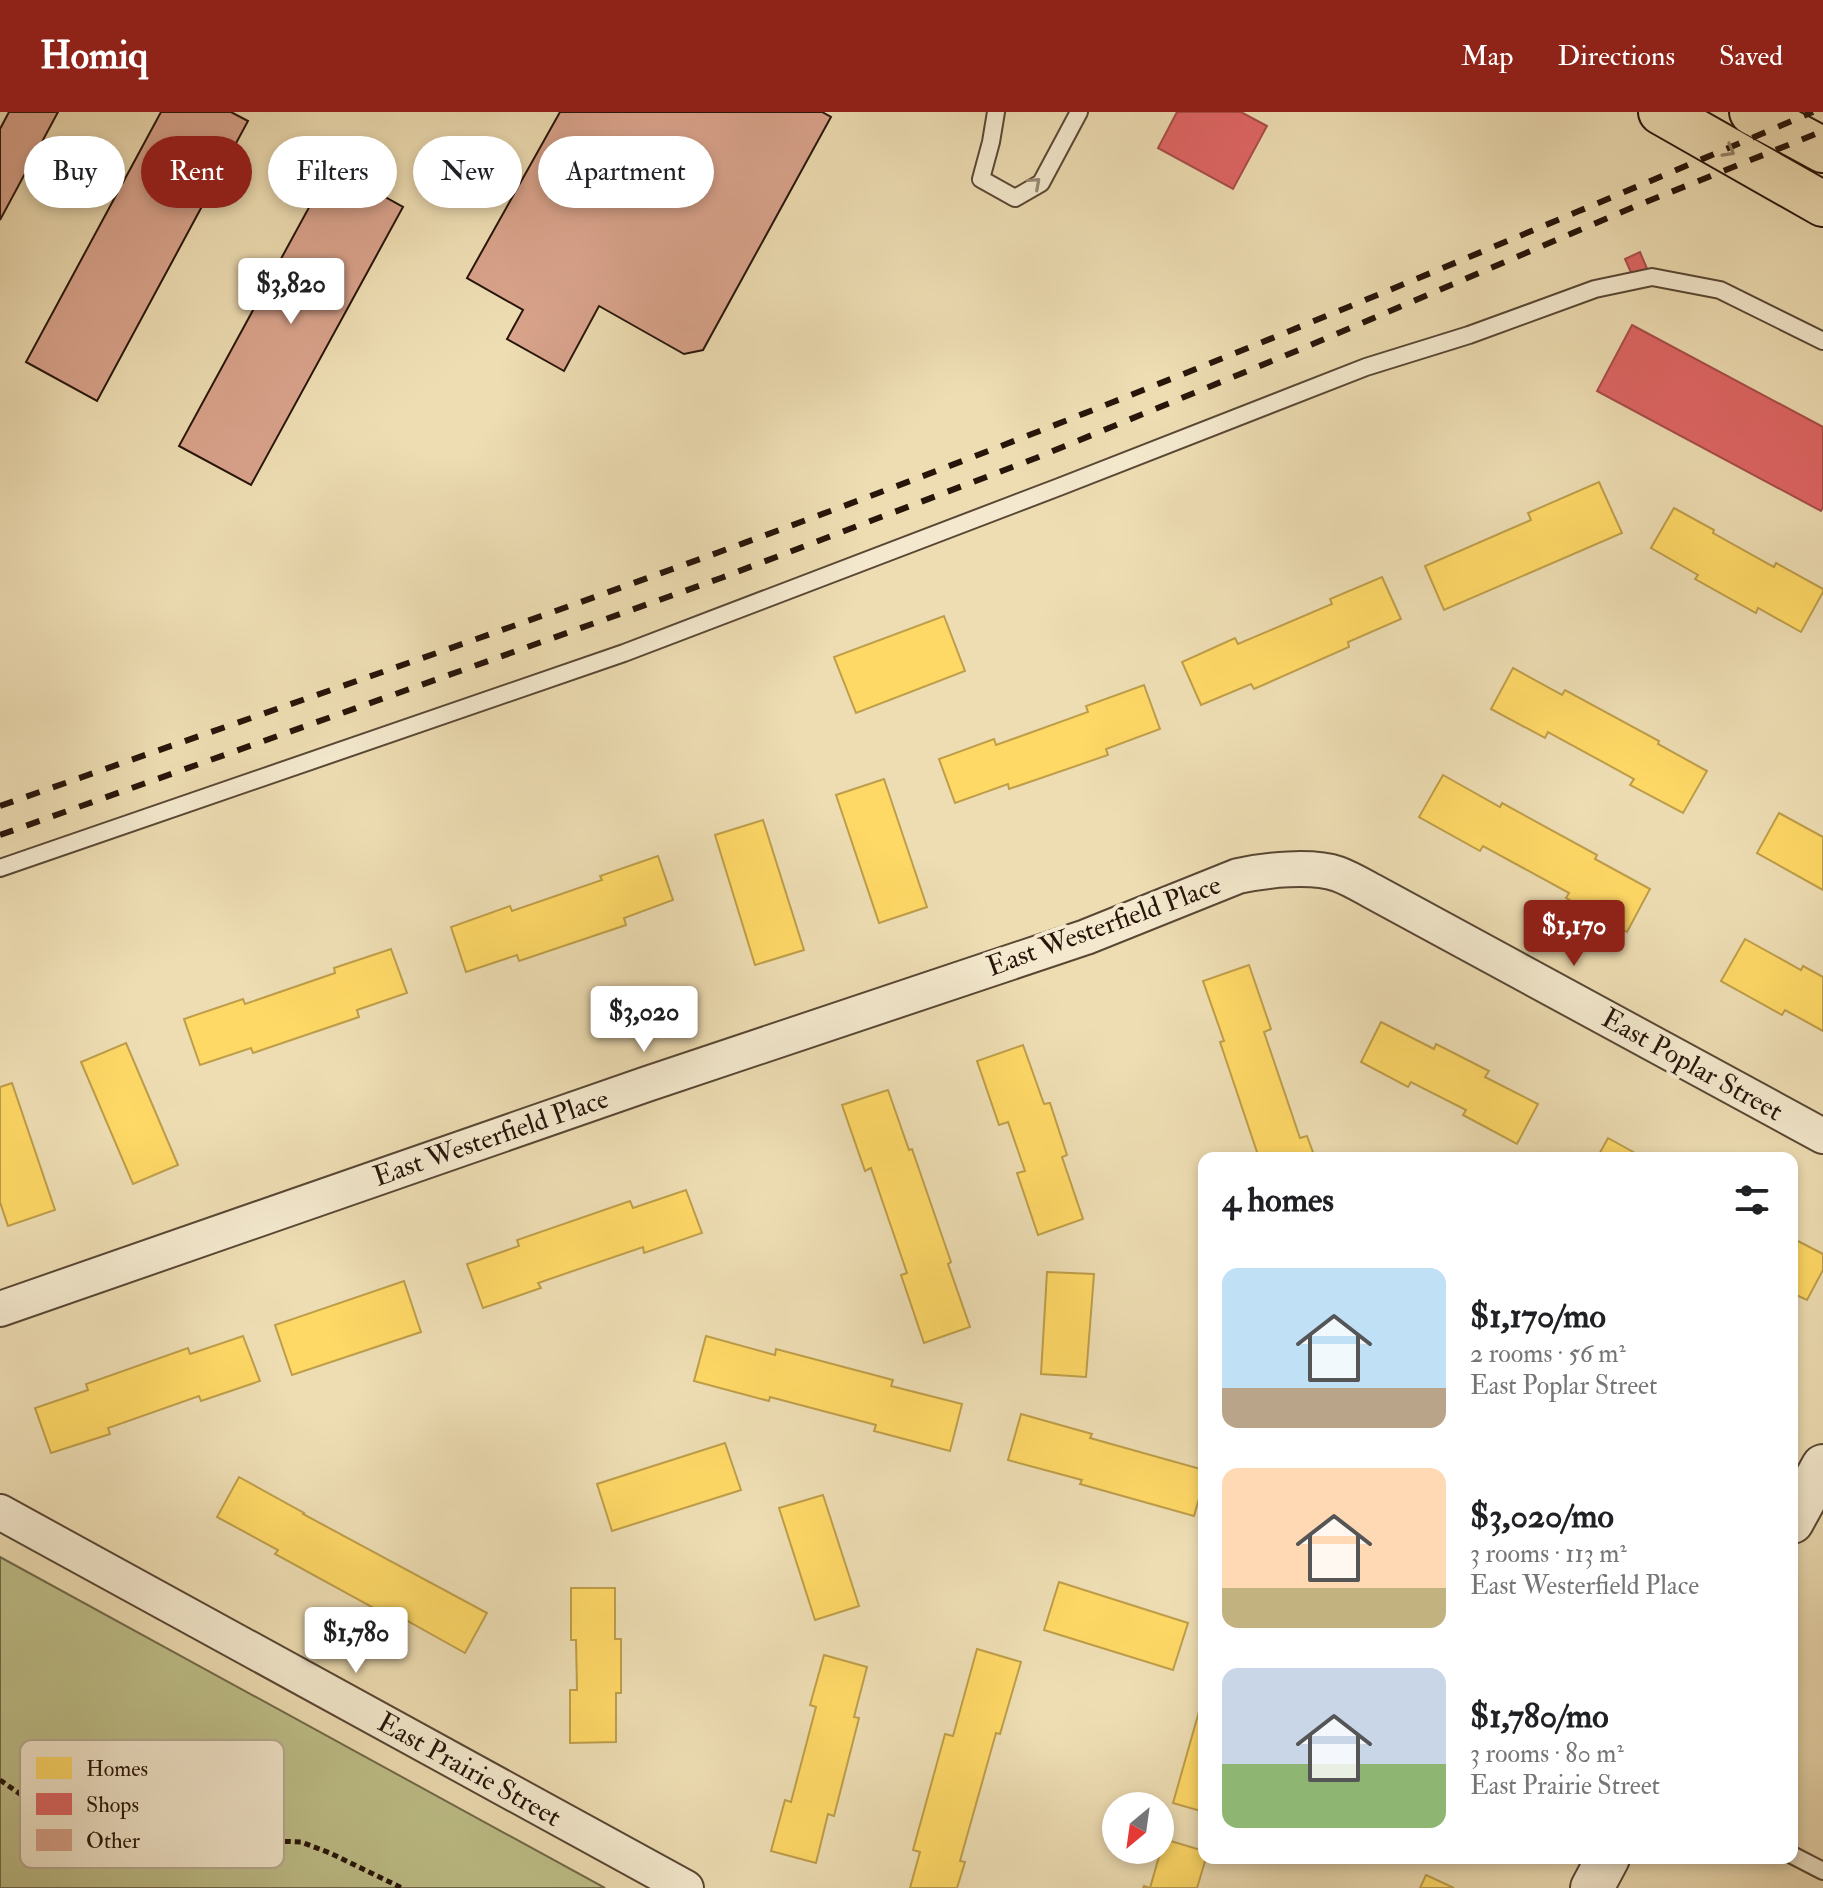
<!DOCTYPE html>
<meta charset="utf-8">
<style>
:root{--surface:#fff;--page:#f6f6f6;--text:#202124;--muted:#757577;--accent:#8f2418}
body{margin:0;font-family:"IM FELL Double Pica",serif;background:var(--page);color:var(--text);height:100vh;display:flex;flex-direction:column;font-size:30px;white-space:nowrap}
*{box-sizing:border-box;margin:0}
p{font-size:26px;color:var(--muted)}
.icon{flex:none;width:44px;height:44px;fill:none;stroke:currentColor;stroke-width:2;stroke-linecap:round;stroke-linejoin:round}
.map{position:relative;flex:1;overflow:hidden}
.side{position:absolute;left:1198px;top:1040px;width:600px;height:712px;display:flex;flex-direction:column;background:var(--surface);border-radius:16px;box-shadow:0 4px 12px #0003}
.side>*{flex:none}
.guide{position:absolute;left:24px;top:24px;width:760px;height:72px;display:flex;gap:16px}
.needle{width:52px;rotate:209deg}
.tools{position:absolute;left:1102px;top:1680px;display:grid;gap:16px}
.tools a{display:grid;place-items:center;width:72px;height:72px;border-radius:50%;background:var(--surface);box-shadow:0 4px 12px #0003;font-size:40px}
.price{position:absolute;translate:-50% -68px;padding:0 18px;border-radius:8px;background:#fff;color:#222;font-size:26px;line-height:52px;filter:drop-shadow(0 2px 4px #0008)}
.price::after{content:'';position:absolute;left:50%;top:48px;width:24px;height:18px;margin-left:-12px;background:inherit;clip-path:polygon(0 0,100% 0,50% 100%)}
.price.active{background:var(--accent);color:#fff}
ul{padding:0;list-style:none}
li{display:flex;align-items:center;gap:24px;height:200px;padding:0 24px}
li span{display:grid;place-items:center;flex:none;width:224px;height:160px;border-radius:16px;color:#555}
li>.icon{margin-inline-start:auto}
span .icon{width:96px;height:96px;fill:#fffc;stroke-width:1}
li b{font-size:34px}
h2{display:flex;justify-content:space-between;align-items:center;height:96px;padding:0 24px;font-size:34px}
.chip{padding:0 28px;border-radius:36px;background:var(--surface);box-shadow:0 4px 12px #0003;font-size:28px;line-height:72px}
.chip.active{background:var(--accent);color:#fff}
header{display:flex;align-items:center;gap:48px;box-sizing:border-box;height:112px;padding:0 40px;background:var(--accent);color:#fff}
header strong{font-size:38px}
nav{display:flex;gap:44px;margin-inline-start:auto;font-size:28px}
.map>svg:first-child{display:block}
.green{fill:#bebf89;stroke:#726a4a;stroke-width:2}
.homes{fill:#ffd966;stroke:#be9e4a;stroke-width:2}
.shops{fill:#e06666;stroke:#a84e4a;stroke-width:2}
.building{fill:#d9a38c;stroke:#27150a;stroke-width:2}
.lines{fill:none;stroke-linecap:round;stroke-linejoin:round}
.service-casing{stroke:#594734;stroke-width:20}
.minor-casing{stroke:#594734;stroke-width:38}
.tertiary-casing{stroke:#594734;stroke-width:46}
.primary-casing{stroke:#27150a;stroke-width:48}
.path{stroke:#27150a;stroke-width:5;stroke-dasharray:6 4;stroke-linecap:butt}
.service{stroke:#f4e9ce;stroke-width:16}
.minor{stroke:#f4e9ce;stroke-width:34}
.tertiary{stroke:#f4e9ce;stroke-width:42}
.primary{stroke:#eeddb3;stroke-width:44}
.rail{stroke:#27150a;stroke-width:6;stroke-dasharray:14 14;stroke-linecap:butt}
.oneway{stroke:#948367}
.oneway2{stroke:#988a76}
.labels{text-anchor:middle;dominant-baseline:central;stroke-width:8;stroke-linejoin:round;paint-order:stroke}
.street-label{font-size:28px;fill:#27150a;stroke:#f4e9ce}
.key{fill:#f4e9ce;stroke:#b6a993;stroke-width:2}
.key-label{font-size:22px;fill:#27150a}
</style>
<header>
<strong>Homiq</strong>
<nav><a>Map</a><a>Directions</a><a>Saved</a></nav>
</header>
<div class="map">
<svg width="1823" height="1776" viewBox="0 0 1823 1776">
<rect width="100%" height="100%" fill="#eeddb3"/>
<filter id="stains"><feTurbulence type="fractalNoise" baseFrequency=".0025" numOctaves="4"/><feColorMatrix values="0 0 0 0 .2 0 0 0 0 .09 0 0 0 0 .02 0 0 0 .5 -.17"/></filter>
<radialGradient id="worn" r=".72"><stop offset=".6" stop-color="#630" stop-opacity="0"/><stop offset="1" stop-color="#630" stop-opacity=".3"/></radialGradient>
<!-- green -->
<path class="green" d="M0 1445 605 1776H0Z"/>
<!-- homes -->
<g class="homes">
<path d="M1599 370 1622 421 1444 498 1425 454 1531 408 1528 401Z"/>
<path d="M1674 396 1714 418 1713 421 1774 455 1776 451 1823 477V480L1801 520 1758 496 1756 501 1695 467 1698 463 1651 436Z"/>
<path d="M1382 465 1401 507 1348 530 1349 535 1254 577 1251 572 1201 593 1182 550 1235 526 1238 532 1332 492 1330 487Z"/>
<path d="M944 504 965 559 856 601 834 545Z"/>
<path d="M1513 556 1562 583 1565 578 1659 629 1658 632 1707 659 1683 701 1630 673 1634 667 1548 620 1545 626 1491 597Z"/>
<path d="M1144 573 1160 617 1106 637 1108 643 1009 677 1008 672 955 691 939 647 994 627 996 633 1088 600 1086 594Z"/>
<path d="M1443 663 1500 695 1502 691 1597 743 1595 747 1650 777 1627 820 1566 786 1569 781 1483 734 1480 739 1419 705Z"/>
<path d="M884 667 927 795 879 811 836 683Z"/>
<path d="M1779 701 1823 725V778L1757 741Z"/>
<path d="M763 708 804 838 755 853 715 723Z"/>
<path d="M658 744 673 788 624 806 626 813 519 849 517 843 466 860 451 815 510 794 512 799 602 768 600 764Z"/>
<path d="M1745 827 1801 858 1803 854 1823 865V919L1785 898 1782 903 1721 869Z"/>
<path d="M391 837 407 881 357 898 359 905 253 941 251 936 200 953 184 907 243 887 245 892 335 861 334 856Z"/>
<path d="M1249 853 1271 917 1264 920 1300 1026 1307 1024 1315 1046H1266L1265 1041 1258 1043 1220 930 1224 929 1203 869Z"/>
<path d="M1381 910 1434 937 1436 932 1489 959 1485 965 1538 992 1517 1032 1463 1003 1466 998 1411 970 1408 975 1361 950Z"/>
<path d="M126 931 178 1053 133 1072 81 950Z"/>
<path d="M1023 933 1044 992 1050 991 1067 1043 1062 1045 1083 1107 1038 1123 1017 1061 1025 1059 1008 1010 999 1013 977 949Z"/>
<path d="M12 971 55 1098 8 1114 0 1090V975Z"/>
<path d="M888 978 909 1038 912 1037 951 1150 948 1152 970 1215 924 1231 901 1163 907 1161 871 1056 865 1059 842 993Z"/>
<path d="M1608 1026 1644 1046H1597Z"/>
<path d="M686 1078 702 1121 644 1141 643 1135 538 1171 541 1176 483 1196 467 1152 519 1134 517 1128 630 1089 633 1096Z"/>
<path d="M1792 1126 1823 1142V1158L1807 1188 1792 1181Z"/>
<path d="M1047 1160 1094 1162 1086 1265 1041 1262Z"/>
<path d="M404 1169 421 1220 292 1263 275 1213Z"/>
<path d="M243 1224 260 1269 201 1289 199 1284 108 1316 110 1322 51 1341 35 1296 88 1278 86 1272 188 1236 190 1242Z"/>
<path d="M706 1224 775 1243 776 1237 893 1268 891 1274 962 1292 950 1339 874 1319 876 1313 770 1285 769 1289 694 1269Z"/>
<path d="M1021 1302 1092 1322 1090 1326 1204 1358V1369L1194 1404 1080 1372 1082 1368 1008 1348Z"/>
<path d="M725 1331 741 1378 612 1419 597 1372Z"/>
<path d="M239 1365 304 1401 303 1402 487 1501 465 1541 404 1507 401 1511 275 1442 278 1438 217 1405Z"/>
<path d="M823 1383 859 1494 815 1508 779 1396Z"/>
<path d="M1059 1470 1188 1511 1173 1558 1044 1518Z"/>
<path d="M571 1476H615V1527H621V1581H616V1630L570 1631V1578H577L576 1528H571Z"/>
<path d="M977 1537 1021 1550 1000 1622 996 1621 960 1749 965 1750 957 1776H910L920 1740 913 1738 945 1622 953 1624Z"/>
<path d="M824 1543 867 1555 854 1605 859 1606 834 1704 828 1702 816 1751 771 1739 785 1688 791 1690 816 1595 810 1593Z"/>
<path d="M1204 1582V1700L1173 1691Z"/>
<path d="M1164 1727 1204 1739V1746H1206L1197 1776H1143L1144 1774 1150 1776Z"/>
<path d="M1426 1763 1454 1776H1420Z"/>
</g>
<!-- shops -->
<g class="shops">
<path d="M1177 0H1241L1267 14 1233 77 1158 36Z"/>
<path d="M1640 140 1648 159 1633 165 1625 147Z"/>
<path d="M1632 213 1823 315V395L1821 399 1597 279Z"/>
</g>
<!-- building -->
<g class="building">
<path d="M9 0H58L0 108V17Z"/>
<path d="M161 0H231L248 9 97 289 26 250Z"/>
<path d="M560 0H822L831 5 703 238 684 242 599 194 564 259 507 227 523 198 467 166Z"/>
<path d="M331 55 403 95 251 373 179 334Z"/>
</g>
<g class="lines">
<defs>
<g id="service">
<path d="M996 0 991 30 981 67 1015 86 1041 71 1079 0"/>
<path d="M0 756 624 541 1059 375 1366 255 1469 223 1595 177 1652 165 1720 178 1823 229"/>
<path d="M1792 1743 1823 1759"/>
</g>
<g id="minor">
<path d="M0 1197 647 972 1086 825 1238 764C1265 758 1312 753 1338 762 1349 766 1361 773 1372 779L1823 1024"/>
<path d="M0 1400 686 1776"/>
</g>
<g id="tertiary">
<path d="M1792 1410 1823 1354"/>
<path d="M1592 1776 1608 1746"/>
</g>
<g id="primary">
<path d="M1661 0 1823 92"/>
<path d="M1752 0 1823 38"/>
</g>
</defs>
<!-- service casing -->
<use href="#service" class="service-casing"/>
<!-- minor casing -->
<use href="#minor" class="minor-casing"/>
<!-- tertiary casing -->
<use href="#tertiary" class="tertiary-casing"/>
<!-- primary casing -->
<use href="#primary" class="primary-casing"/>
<!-- path -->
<path class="path" d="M0 1668 49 1702 75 1717 114 1723 301 1730 330 1741 402 1776"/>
<!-- service -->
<use href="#service" class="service"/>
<!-- minor -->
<use href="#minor" class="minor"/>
<!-- tertiary -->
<use href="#tertiary" class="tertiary"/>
<!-- primary -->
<use href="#primary" class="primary"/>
<!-- rail -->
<g class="rail">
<path d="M0 694C328 578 658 467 983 341 1262 233 1538 117 1813 0"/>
<path d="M0 723 721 466 1036 346 1301 237 1636 94 1823 19"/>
</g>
</g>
<!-- one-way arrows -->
<defs><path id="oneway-chevron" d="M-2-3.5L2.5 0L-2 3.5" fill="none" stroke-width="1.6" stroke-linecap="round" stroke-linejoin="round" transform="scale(2)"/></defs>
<use class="oneway" href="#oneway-chevron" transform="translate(1729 39) rotate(29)"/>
<use class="oneway2" href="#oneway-chevron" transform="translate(1035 71) rotate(-42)"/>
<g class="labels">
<!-- street labels -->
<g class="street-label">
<text transform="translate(1104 814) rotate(-20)">East Westerfield Place</text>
<text transform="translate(1692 953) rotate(29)">East Poplar Street</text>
<text transform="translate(491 1026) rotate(-19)">East Westerfield Place</text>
<text transform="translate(469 1658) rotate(29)">East Prairie Street</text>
</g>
</g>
<!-- legend -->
<rect x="20" y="1628" width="264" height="128" rx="12" class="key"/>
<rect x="36" y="1645" width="36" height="22" fill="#ffd966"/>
<rect x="36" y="1681" width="36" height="22" fill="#e06666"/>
<rect x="36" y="1717" width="36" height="22" fill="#d9a38c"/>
<g class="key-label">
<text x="86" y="1664">Homes</text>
<text x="86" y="1700">Shops</text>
<text x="86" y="1736">Other</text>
</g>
<rect width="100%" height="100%" filter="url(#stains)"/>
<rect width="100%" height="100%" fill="url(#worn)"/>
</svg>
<div class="tools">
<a><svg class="needle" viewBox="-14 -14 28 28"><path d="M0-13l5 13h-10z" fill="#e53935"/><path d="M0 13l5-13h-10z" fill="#757577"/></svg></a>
</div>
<b class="price" style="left:291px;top:214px">$3,820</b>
<b class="price active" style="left:1574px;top:856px">$1,170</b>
<b class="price" style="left:644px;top:942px">$3,020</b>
<b class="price" style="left:356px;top:1563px">$1,780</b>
<div class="guide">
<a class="chip">Buy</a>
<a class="chip active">Rent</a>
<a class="chip">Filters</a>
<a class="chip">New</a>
<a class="chip">Apartment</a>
</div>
<section class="side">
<h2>4 homes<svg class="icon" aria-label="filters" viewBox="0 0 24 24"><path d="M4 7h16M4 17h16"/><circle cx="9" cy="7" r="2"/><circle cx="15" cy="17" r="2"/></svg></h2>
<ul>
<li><span style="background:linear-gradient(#bfe0f5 75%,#b9a48a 0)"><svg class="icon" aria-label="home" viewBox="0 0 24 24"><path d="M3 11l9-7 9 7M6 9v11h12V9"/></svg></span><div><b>$1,170/mo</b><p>2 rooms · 56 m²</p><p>East Poplar Street</p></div></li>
<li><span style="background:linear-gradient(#ffd9b3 75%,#c2b280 0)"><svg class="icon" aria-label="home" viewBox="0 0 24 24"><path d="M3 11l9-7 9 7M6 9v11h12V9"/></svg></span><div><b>$3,020/mo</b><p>3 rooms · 113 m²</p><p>East Westerfield Place</p></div></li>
<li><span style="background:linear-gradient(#c9d6e8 60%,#8fb573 0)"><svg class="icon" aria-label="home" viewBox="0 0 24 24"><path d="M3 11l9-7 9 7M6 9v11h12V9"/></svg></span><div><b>$1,780/mo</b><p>3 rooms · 80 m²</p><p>East Prairie Street</p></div></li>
</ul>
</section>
</div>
